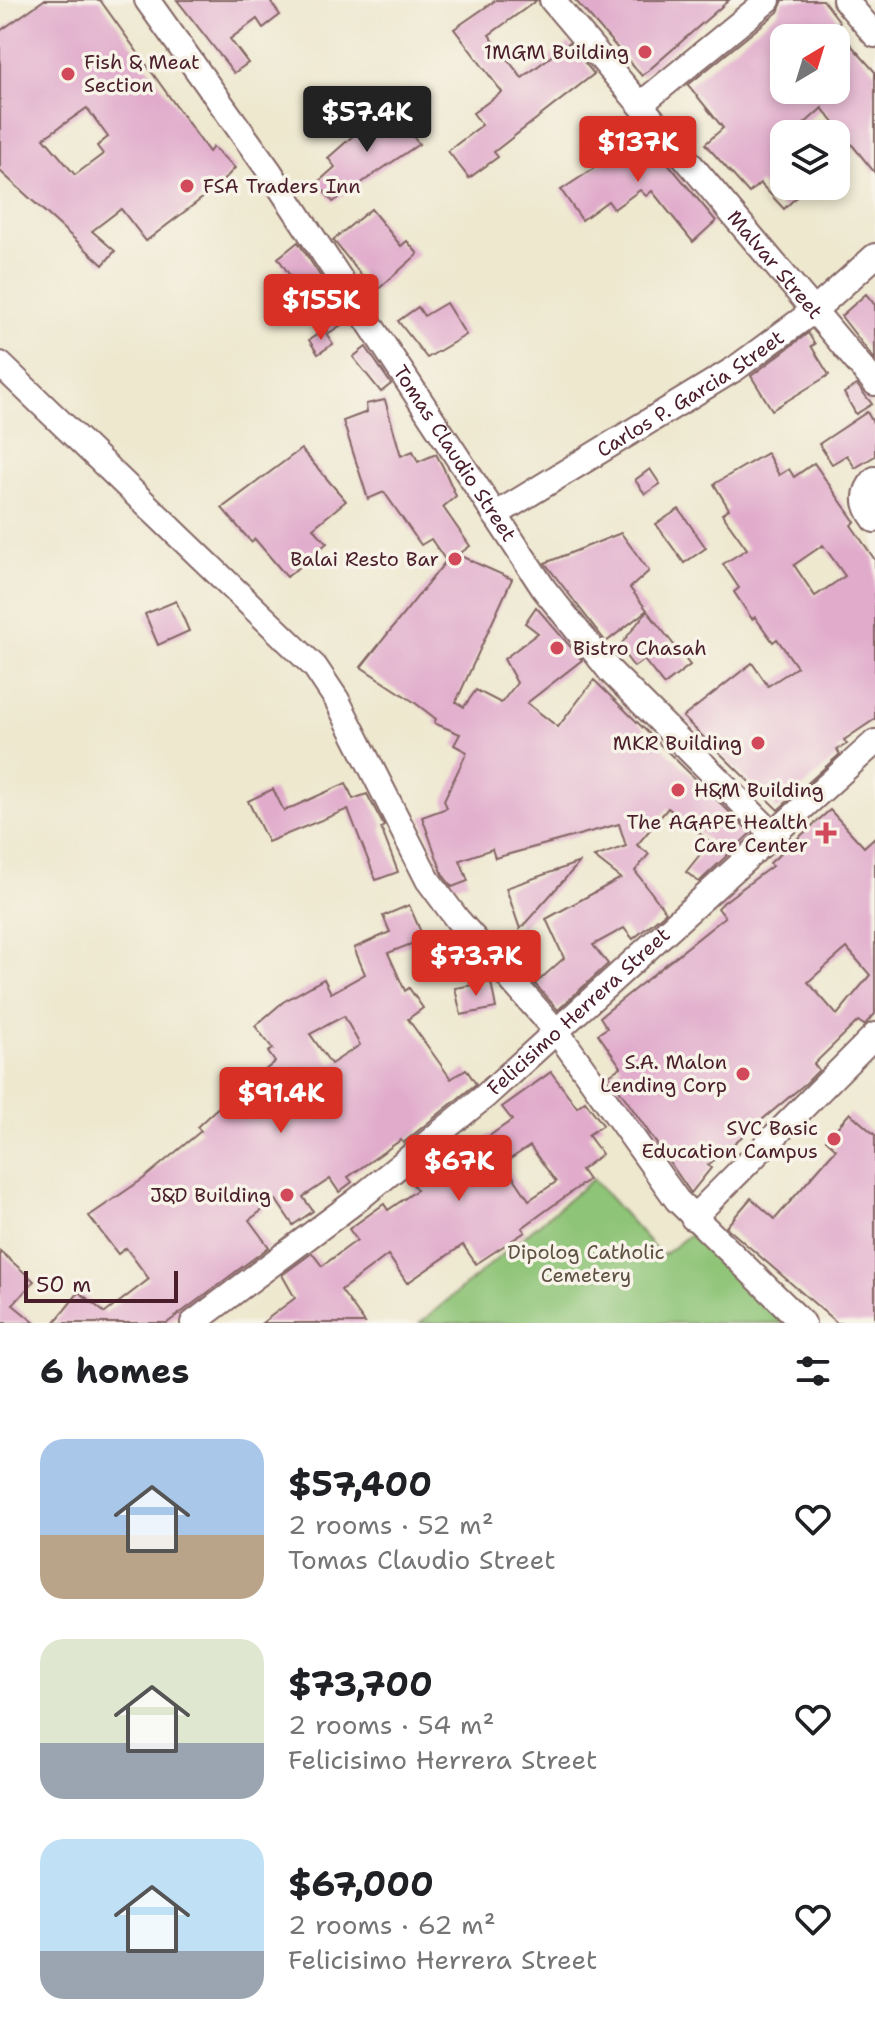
<!DOCTYPE html>
<meta charset="utf-8">
<style>
:root{--surface:#fff;--page:#f6f6f6;--text:#202124;--muted:#757577;--accent:#d93025}
body{margin:0;font-family:"Shantell Sans",sans-serif;background:var(--page);color:var(--text);height:100vh;display:flex;flex-direction:column;font-size:30px;white-space:nowrap}
*{box-sizing:border-box;margin:0}
p{font-size:26px;color:var(--muted)}
.icon{flex:none;width:44px;height:44px;fill:none;stroke:currentColor;stroke-width:2;stroke-linecap:round;stroke-linejoin:round}
.map{position:relative;height:1323px;overflow:hidden}
.panel{display:flex;flex-direction:column;background:var(--surface);flex:1}
.panel>*{flex:none}
.needle{width:52px;rotate:38deg}
.tools{position:absolute;left:770px;top:24px;display:grid;gap:16px}
.tools a{display:grid;place-items:center;width:80px;height:80px;border-radius:16px;background:var(--surface);box-shadow:0 4px 12px #0003;font-size:40px}
.scale{position:absolute;left:24px;bottom:20px;width:154px;box-sizing:border-box;padding-left:8px;border:4px solid #4a1f2b;border-top:0;font-size:22px;line-height:28px;white-space:nowrap;color:#4a1f2b;-webkit-text-stroke:6px #f7f3e8;paint-order:stroke}
.price{position:absolute;translate:-50% -68px;padding:0 18px;border-radius:8px;background:var(--accent);color:#fff;font-size:26px;line-height:52px;filter:drop-shadow(0 2px 4px #0008)}
.price::after{content:'';position:absolute;left:50%;top:48px;width:24px;height:18px;margin-left:-12px;background:inherit;clip-path:polygon(0 0,100% 0,50% 100%)}
.price.selected{background:#222;color:#fff}
ul{padding:0;list-style:none}
li{display:flex;align-items:center;gap:24px;height:200px;padding:0 40px}
li span{display:grid;place-items:center;flex:none;width:224px;height:160px;border-radius:24px;color:#555}
li>.icon{margin-inline-start:auto}
span .icon{width:96px;height:96px;fill:#fffc;stroke-width:1}
li b{font-size:34px}
h2{display:flex;justify-content:space-between;align-items:center;height:96px;padding:0 40px;font-size:34px}
.map>svg:first-child{display:block}
.green{fill:#8ec477;stroke:#6c7251;stroke-width:2}
.building{fill:#e1accc;fill-rule:evenodd}
.lines{fill:none;stroke-linecap:round;stroke-linejoin:round}
.minor-casing{stroke:#836564;stroke-width:28}
.minor{stroke:#fff;stroke-width:24}
.poi-dot{fill:#d1495b;stroke:#f7f3e8;stroke-width:3}
.labels{text-anchor:middle;dominant-baseline:central;stroke-width:7;stroke-linejoin:round;paint-order:stroke}
.poi-label{font-size:20px;fill:#4a1f2b;stroke:#f7f3e8;text-anchor:end}
.street-label{font-size:20px;fill:#4a1f2b;stroke:#f7f3e8}
.park-label{font-size:20px;fill:#5e5142;stroke:#f7f3e8}
</style>
<div class="map">
<svg width="875" height="1323" viewBox="0 0 875 1323">
<rect width="100%" height="100%" fill="#f7f3e8"/>
<filter id="ink" filterUnits="userSpaceOnUse"><feTurbulence type="fractalNoise" baseFrequency=".0125" numOctaves="2"/><feDisplacementMap in="SourceGraphic" scale="16" xChannelSelector="R" yChannelSelector="G"/><feConvolveMatrix kernelMatrix="1 2 1 2 8 2 1 2 1" color-interpolation-filters="sRGB"/></filter>
<filter id="wash" filterUnits="userSpaceOnUse"><feTurbulence type="fractalNoise" baseFrequency=".006" numOctaves="4" result="noise"/><feDisplacementMap in="SourceGraphic" scale="32" xChannelSelector="R" yChannelSelector="G"/><feGaussianBlur stdDeviation="1.8" result="paint"/><feColorMatrix in="noise" values="0 0 0 0 0 0 0 0 0 0 0 0 0 0 0 0 0 1.4 0 .05"/><feComposite in="paint" operator="in"/></filter>
<g filter="url(#wash)">
<rect width="100%" height="100%" fill="#eee8cf"/>
<!-- green -->
<path class="green" d="M593 1179 662 1256 693 1232 782 1323H420Z"/>
<g id="blocks">
<!-- building -->
<g class="building">
<path d="M44 0H100L209 152 213 147 235 168 217 187 146 241 121 209 92 231 115 251 103 265 0 171V31ZM87 108 108 137 97 146 103 154 75 175 44 138Z"/>
<path d="M177 0H269L280 15 263 28 257 19 230 39 248 63 234 73Z"/>
<path d="M496 0H537L489 35 522 78 569 43 594 74 494 152 498 157 469 178 448 151 482 125 473 113 502 92 454 29Z"/>
<path d="M575 0H729L642 76Z"/>
<path d="M783 0H823L840 22 835 27 875 72V173L822 108 793 134H784V186H808L784 209 760 183 749 193 705 144 723 128 688 85 778 12ZM784 38H836V90H784Z"/>
<path d="M388 105 419 144 333 202 317 183 335 167 328 158Z"/>
<path d="M637 126 716 221 693 242 652 191 646 196 640 190 614 209 608 201 582 220 561 190 611 157 606 151Z"/>
<path d="M371 209 401 246 407 241 418 254 375 292 333 240Z"/>
<path d="M298 242 349 320 329 333 278 258Z"/>
<path d="M866 294 875 305V360L841 316Z"/>
<path d="M446 303 466 335 427 358 398 321 418 307 424 316Z"/>
<path d="M324 330 333 344 318 354 309 340Z"/>
<path d="M808 333 815 344 811 346 829 375 772 410 751 376Z"/>
<path d="M366 347 391 384 381 392 353 357Z"/>
<path d="M857 385 872 404 856 414 844 393Z"/>
<path d="M385 400 401 456 413 451 418 462 436 454 443 467 456 496 443 507 470 546 458 555 512 579 456 702 464 707 476 690 501 703 517 683 504 659 538 633 525 623 536 607 582 660 527 703 558 727 594 680 751 833 699 882 686 872 710 842 668 808 637 845 649 854 635 871 666 912 633 939 624 928 593 945 608 964 558 1010 535 984 564 958 546 919 621 878 594 857 626 846 619 824 495 858 492 849 460 860 468 881 452 887 443 875 422 817 447 808 444 800 467 752 454 745 460 734 434 723 436 719 414 702 361 667 446 561 431 539 421 545 384 492 368 499 343 421 367 412 366 404Z"/>
<path d="M867 412 875 426V456L855 468 847 455 832 464 819 444Z"/>
<path d="M301 449 346 501 313 528 327 543 287 577 255 539 251 542 222 508Z"/>
<path d="M767 453 779 475 789 469 794 477 814 463 855 522 851 525 875 560V719L844 740 847 744 837 750 840 754 778 810 683 717 752 663 768 686 797 667 777 639 773 642 755 617 752 619 734 592 739 588 723 564 747 549 722 514 729 509 714 484ZM823 545 845 576 815 596 794 565Z"/>
<path d="M650 469 660 484 645 494 635 480Z"/>
<path d="M679 509 706 548 684 563 656 524Z"/>
<path d="M621 533 649 571 630 588 647 610 606 642 545 563Z"/>
<path d="M176 601 189 631 158 645 145 614Z"/>
<path d="M647 611 690 665 664 685 644 660 634 667 619 647Z"/>
<path d="M346 783 353 799 367 794 384 826 381 828 398 872 376 880 348 809 268 842 248 801 273 789 284 811Z"/>
<path d="M830 810 864 847 875 837V1014L864 1025 858 1021 814 1064 819 1070 806 1083 708 1165 711 1168 691 1193 609 1075 621 1067 598 1034 607 1028 600 1017 725 917 718 908 724 902 772 866 770 863ZM847 948 870 975 837 1015 808 982Z"/>
<path d="M580 862 520 929 506 888Z"/>
<path d="M409 905 424 939 388 953 405 991 409 988 423 1008 408 1019 451 1079 466 1069 476 1084 403 1143 401 1140 348 1177 352 1182 339 1192 330 1179 303 1197 313 1211 293 1225 276 1200 249 1220 269 1247 167 1323H54L79 1292 105 1313 149 1279 126 1248 118 1254 89 1216 143 1179 201 1131 197 1127 214 1111 275 1062 268 1052 273 1049 255 1026 283 1002 324 979 331 993 365 974 354 948 390 932 383 916ZM344 1016 360 1045 331 1064 310 1034Z"/>
<path d="M491 982 496 1008 461 1015 455 988Z"/>
<path d="M551 1072 577 1107 585 1101 603 1125 588 1135 602 1154 581 1170 588 1180 522 1228 525 1232 476 1264 463 1245 407 1283 388 1255 341 1290 365 1323H262L295 1298 282 1275 312 1253 322 1266 357 1240 349 1229 384 1204 388 1210 417 1190 408 1178 443 1149 452 1162 512 1120 502 1107ZM530 1146 556 1182 529 1200 504 1163Z"/>
<path d="M850 1113 875 1135V1323H837L726 1227 751 1198 775 1219 836 1149 826 1140Z"/>
<path d="M0 1251 34 1281 13 1305 35 1323H0Z"/>
</g>
</g>
</g>
<g filter="url(#ink)">
<use href="#blocks" fill-opacity="0" stroke="#836564" stroke-width="2"/>
<g class="lines">
<defs>
<g id="minor">
<path id="s1" d="M147 0 270 172 544 589 610 671 775 836"/>
<path id="s2" d="M552 0 875 383"/>
<path d="M845 0 875 35"/>
<path d="M641 104 768 0"/>
<path d="M0 364 315 667 337 700 428 880 457 919 558 1033 677 1200 803 1323"/>
<path d="M875 479C862 493 864 506 875 520"/>
<path id="s3" d="M495 515 736 368 816 309 875 256"/>
<path d="M693 1218 875 1035"/>
<path id="s4" d="M193 1323 356 1201 484 1097 875 742"/>
</g>
</defs>
<!-- minor casing -->
<use href="#minor" class="minor-casing"/>
<!-- minor -->
<use href="#minor" class="minor"/>
</g>
</g>
<!-- markers -->
<g class="poi-dot">
<circle cx="645" cy="52" r="8"/>
<circle cx="68" cy="74" r="8"/>
<circle cx="187" cy="186" r="8"/>
<circle cx="455" cy="559" r="8"/>
<circle cx="557" cy="648" r="8"/>
<circle cx="758" cy="743" r="8"/>
<circle cx="678" cy="790" r="8"/>
<path d="M822 821h8v8h8v8h-8v8h-8v-8h-8v-8h8z"/>
<circle cx="743" cy="1074" r="8"/>
<circle cx="834" cy="1139" r="8"/>
<circle cx="287" cy="1195" r="8"/>
</g>
<g class="labels">
<!-- poi labels -->
<g class="poi-label">
<text x="629" y="52">1MGM Building</text>
<text x="84" y="62" text-anchor="start">Fish &amp; Meat<tspan x="84" dy="23">Section</tspan></text>
<text x="203" y="186" text-anchor="start">FSA Traders Inn</text>
<text x="439" y="559">Balai Resto Bar</text>
<text x="573" y="648" text-anchor="start">Bistro Chasah</text>
<text x="742" y="743">MKR Building</text>
<text x="694" y="790" text-anchor="start">H&amp;M Building</text>
<text x="808" y="822">The AGAPE Health<tspan x="808" dy="23">Care Center</tspan></text>
<text x="727" y="1062">S.A. Malon<tspan x="727" dy="23">Lending Corp</tspan></text>
<text x="818" y="1128">SVC Basic<tspan x="818" dy="23">Education Campus</tspan></text>
<text x="271" y="1195">J&amp;D Building</text>
</g>
<!-- street labels -->
<g class="street-label">
<text stroke="none"><textPath href="#s2" startOffset="346">Malvar Street</textPath></text>
<text stroke="none"><textPath href="#s3" startOffset="230">Carlos P. Garcia Street</textPath></text>
<text stroke="none"><textPath href="#s1" startOffset="548">Tomas Claudio Street</textPath></text>
<text stroke="none"><textPath href="#s4" startOffset="496">Felicisimo Herrera Street</textPath></text>
</g>
<!-- park labels -->
<g class="park-label">
<text x="586" y="1252">Dipolog Catholic<tspan x="586" dy="23">Cemetery</tspan></text>
</g>
</g>
</svg>
<div class="tools">
<a><svg class="needle" viewBox="-14 -14 28 28"><path d="M0-13l5 13h-10z" fill="#e53935"/><path d="M0 13l5-13h-10z" fill="#757577"/></svg></a>
<a><svg class="icon" aria-label="layers" viewBox="0 0 24 24"><path d="M12 4l9 5-9 5-9-5zM3 14l9 5 9-5"/></svg></a>
</div>
<div class="scale">50 m</div>
<b class="price selected" style="left:367px;top:154px">$57.4K</b>
<b class="price" style="left:638px;top:184px">$137K</b>
<b class="price" style="left:321px;top:342px">$155K</b>
<b class="price" style="left:476px;top:998px">$73.7K</b>
<b class="price" style="left:281px;top:1135px">$91.4K</b>
<b class="price" style="left:459px;top:1203px">$67K</b>
</div>
<section class="panel">
<h2>6 homes<svg class="icon" aria-label="filters" viewBox="0 0 24 24"><path d="M4 7h16M4 17h16"/><circle cx="9" cy="7" r="2"/><circle cx="15" cy="17" r="2"/></svg></h2>
<ul>
<li><span style="background:linear-gradient(#a9c7e8 60%,#b9a48a 0)"><svg class="icon" aria-label="home" viewBox="0 0 24 24"><path d="M3 11l9-7 9 7M6 9v11h12V9"/></svg></span><div><b>$57,400</b><p>2 rooms · 52 m²</p><p>Tomas Claudio Street</p></div><svg class="icon" aria-label="heart" viewBox="0 0 24 24"><path d="M12 20l-8-8c-3-5 5-10 8-4 3-6 11-1 8 4z"/></svg></li>
<li><span style="background:linear-gradient(#dfe7d0 65%,#9aa5b1 0)"><svg class="icon" aria-label="home" viewBox="0 0 24 24"><path d="M3 11l9-7 9 7M6 9v11h12V9"/></svg></span><div><b>$73,700</b><p>2 rooms · 54 m²</p><p>Felicisimo Herrera Street</p></div><svg class="icon" aria-label="heart" viewBox="0 0 24 24"><path d="M12 20l-8-8c-3-5 5-10 8-4 3-6 11-1 8 4z"/></svg></li>
<li><span style="background:linear-gradient(#bfe0f5 70%,#9aa5b1 0)"><svg class="icon" aria-label="home" viewBox="0 0 24 24"><path d="M3 11l9-7 9 7M6 9v11h12V9"/></svg></span><div><b>$67,000</b><p>2 rooms · 62 m²</p><p>Felicisimo Herrera Street</p></div><svg class="icon" aria-label="heart" viewBox="0 0 24 24"><path d="M12 20l-8-8c-3-5 5-10 8-4 3-6 11-1 8 4z"/></svg></li>
</ul>
</section>
